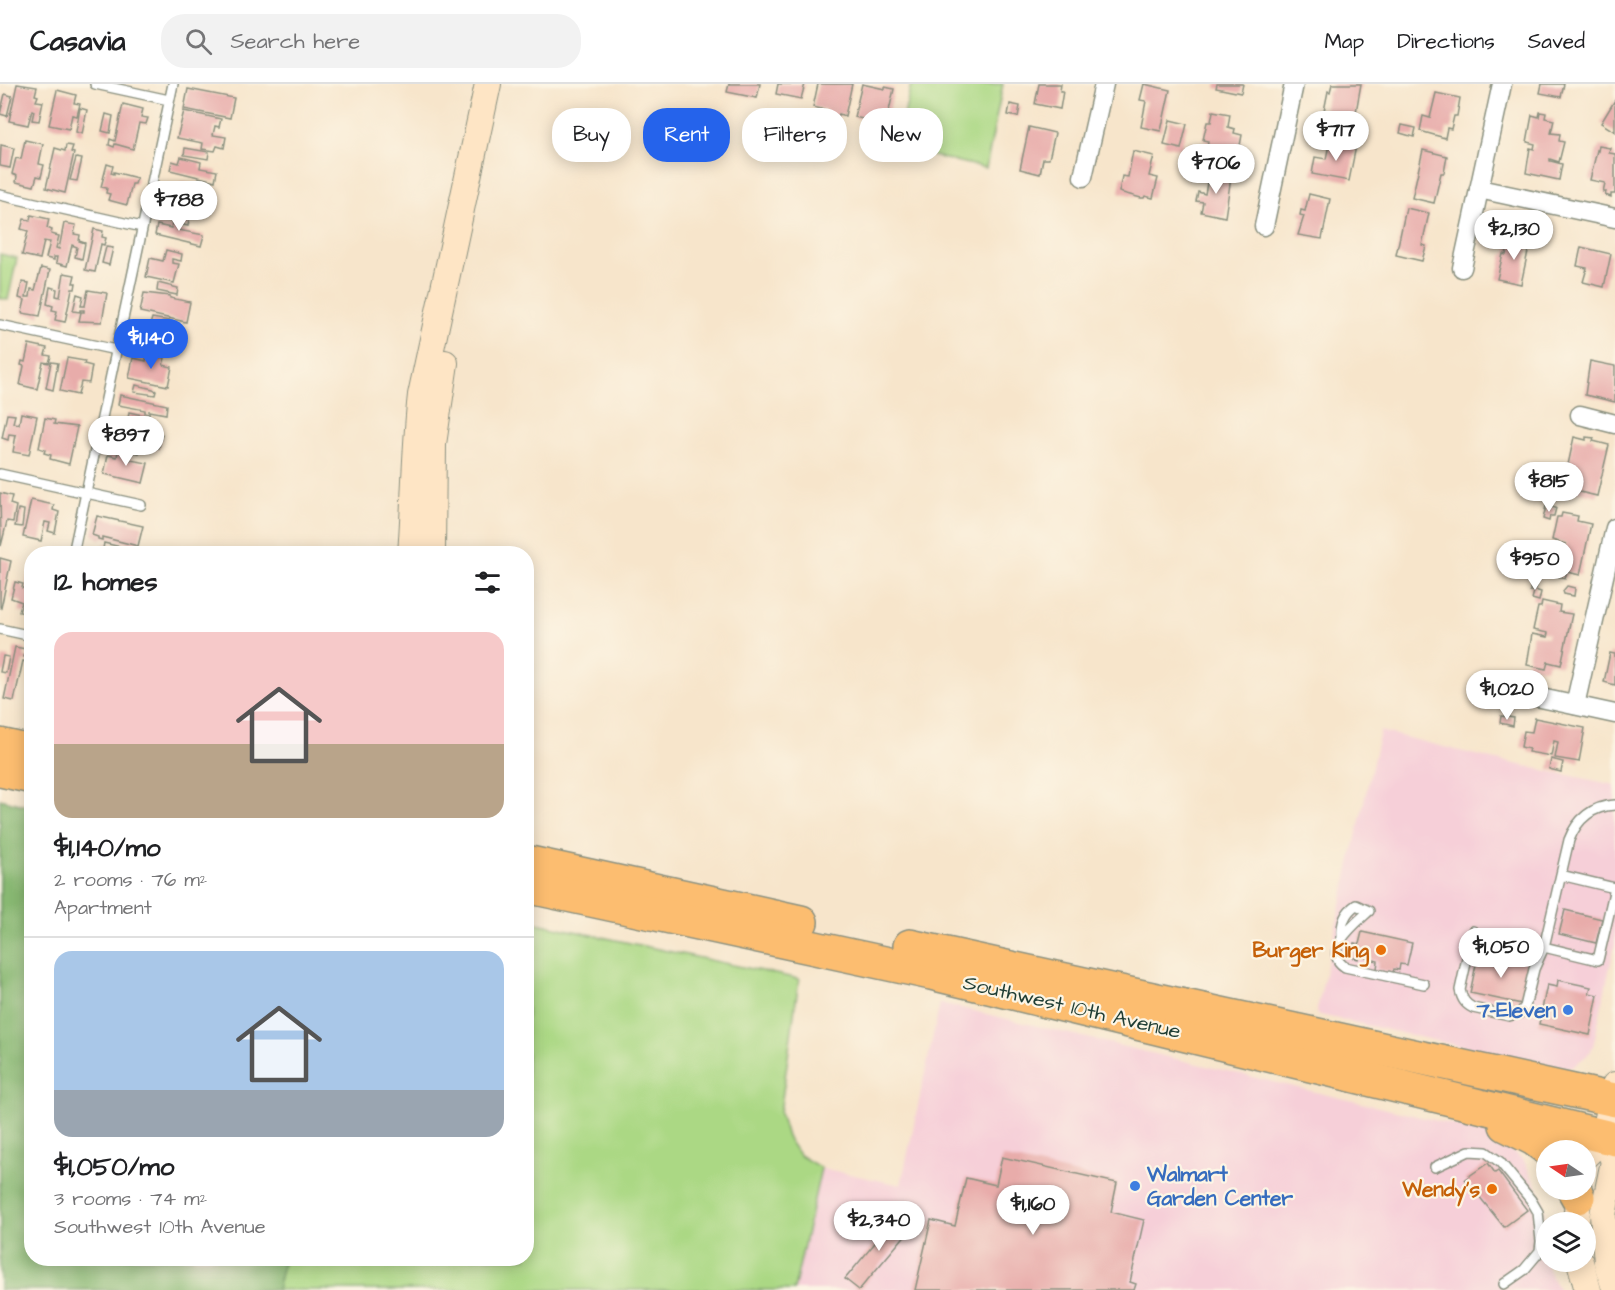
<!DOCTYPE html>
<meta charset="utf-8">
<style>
:root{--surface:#fff;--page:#f2f2f2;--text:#202124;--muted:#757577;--line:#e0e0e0;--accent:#2563eb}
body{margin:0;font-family:"Architects Daughter",sans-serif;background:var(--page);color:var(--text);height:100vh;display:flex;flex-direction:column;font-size:22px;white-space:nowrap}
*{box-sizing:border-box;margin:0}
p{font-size:20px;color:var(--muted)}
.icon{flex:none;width:33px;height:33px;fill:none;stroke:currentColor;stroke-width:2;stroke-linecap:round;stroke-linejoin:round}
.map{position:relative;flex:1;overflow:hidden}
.drawer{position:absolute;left:24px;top:462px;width:510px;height:720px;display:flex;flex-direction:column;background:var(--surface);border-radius:24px;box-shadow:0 3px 15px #0003}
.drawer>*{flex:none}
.banner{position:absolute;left:552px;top:24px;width:570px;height:54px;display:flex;gap:12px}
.needle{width:39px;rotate:283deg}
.controls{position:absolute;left:1536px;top:1056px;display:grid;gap:12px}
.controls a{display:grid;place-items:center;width:60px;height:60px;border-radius:50%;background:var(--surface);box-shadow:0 3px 15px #0003;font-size:30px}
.price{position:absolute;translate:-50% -51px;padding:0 14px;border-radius:21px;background:#fff;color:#222;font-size:20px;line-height:39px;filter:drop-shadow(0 2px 3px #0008)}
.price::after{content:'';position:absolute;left:50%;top:36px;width:18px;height:14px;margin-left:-9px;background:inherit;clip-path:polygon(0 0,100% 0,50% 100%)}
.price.on{background:var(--accent);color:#fff}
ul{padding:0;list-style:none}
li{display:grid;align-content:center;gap:12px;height:318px;padding:0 30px}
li+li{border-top:2px solid var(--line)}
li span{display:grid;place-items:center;height:186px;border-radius:18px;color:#555}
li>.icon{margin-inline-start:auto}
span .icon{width:108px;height:108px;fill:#fffc;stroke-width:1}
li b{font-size:26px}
h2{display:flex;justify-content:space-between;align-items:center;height:72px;padding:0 30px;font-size:26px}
.pill{padding:0 21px;border-radius:24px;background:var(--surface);box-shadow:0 3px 15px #0003;font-size:21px;line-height:54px}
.pill.on{background:var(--accent);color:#fff}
header{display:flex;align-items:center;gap:36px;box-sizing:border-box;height:84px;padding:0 30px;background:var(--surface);border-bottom:2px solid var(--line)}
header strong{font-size:28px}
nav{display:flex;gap:33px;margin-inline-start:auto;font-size:21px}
.search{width:420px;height:54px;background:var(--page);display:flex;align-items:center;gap:15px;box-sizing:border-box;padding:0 21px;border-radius:24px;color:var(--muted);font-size:22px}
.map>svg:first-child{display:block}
.built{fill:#f6cfd8}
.green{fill:#abd884;stroke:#658a5c;stroke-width:1.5}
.forest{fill:#88b872;stroke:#547a53;stroke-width:1.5}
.building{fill:#e8acaa}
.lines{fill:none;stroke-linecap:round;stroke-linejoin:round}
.lane-casing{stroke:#8b9180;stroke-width:12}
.street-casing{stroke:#8b9180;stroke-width:21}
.secondary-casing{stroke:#8b9180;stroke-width:28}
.highway-casing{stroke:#8b9180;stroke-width:36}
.lane{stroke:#fff;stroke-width:9}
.street{stroke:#fff;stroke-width:18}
.secondary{stroke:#fee5c5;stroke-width:26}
.highway{stroke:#fcbd6f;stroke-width:33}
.food-dot{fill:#e8710a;stroke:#fcf5e5;stroke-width:2}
.shop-dot{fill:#3f7fe0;stroke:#fcf5e5;stroke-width:2}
.labels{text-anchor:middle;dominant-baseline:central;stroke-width:4.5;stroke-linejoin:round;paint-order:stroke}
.food-label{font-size:21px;font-weight:bold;fill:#c56008;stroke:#fcf5e5;text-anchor:end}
.street-label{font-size:21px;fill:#1f3d34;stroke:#fcf5e5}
.shop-label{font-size:21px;font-weight:bold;fill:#366cbe;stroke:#fcf5e5;text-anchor:end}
</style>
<header>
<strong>Casavia</strong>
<div class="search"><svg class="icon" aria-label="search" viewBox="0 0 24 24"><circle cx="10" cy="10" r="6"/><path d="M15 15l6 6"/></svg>Search here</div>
<nav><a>Map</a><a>Directions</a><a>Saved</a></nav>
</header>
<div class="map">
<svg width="1615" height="1206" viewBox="0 0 1615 1206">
<rect width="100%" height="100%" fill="#fcf5e5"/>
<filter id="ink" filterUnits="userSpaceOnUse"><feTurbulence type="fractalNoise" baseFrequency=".0167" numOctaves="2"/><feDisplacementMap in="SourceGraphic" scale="12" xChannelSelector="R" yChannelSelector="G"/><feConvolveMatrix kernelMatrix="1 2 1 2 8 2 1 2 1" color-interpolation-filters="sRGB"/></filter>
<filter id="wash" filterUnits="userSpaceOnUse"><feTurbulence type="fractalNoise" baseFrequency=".008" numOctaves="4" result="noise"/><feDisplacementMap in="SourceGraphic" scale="24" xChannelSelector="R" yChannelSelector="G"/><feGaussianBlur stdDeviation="1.35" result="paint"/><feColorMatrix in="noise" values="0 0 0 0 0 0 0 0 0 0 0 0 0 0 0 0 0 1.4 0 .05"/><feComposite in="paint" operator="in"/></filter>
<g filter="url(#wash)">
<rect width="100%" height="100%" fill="#f7e5cb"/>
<!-- built -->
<g class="built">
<path d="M1380 647 1492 675 1615 701V859L1593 963 1586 972 1574 982 1561 984 1549 982 1316 930Z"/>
<path d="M940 919 1488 1049 1524 1077 1544 1116 1546 1178 1548 1186 1559 1206H794L821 1084 901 1101Z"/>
</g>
<!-- green -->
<g class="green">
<path d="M911 0H1003L986 84 897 64Z"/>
<path d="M0 170 17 174 8 216 0 214Z"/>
<path d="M527 837 799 895 780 1029 787 1053 799 1071 821 1084 794 1206H277L284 1175 526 1174Z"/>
</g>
<!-- forest -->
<path class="forest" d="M0 715 31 723 32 1174 284 1175 277 1206H0Z"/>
<g id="blocks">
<!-- building -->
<g class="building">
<path d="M17 0 37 3 35 11 38 12 36 17 43 18 39 37 32 36 34 27 32 26 28 41 9 37Z"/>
<path d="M729 0H760L757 14 727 8Z"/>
<path d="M778 0H805L801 15 776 10Z"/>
<path d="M818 0H852L845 32 839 30 837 36 824 33 826 26 813 23Z"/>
<path d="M862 0 885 5V3L894 5 886 40 874 37 872 47 861 45 863 35 854 33Z"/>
<path d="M1039 0H1061L1060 7H1063L1060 25 1035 20Z"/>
<path d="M1144 0 1170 6 1161 47 1141 43 1146 17 1140 16Z"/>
<path d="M1217 0H1243L1241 9 1216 4Z"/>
<path d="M1332 0H1361L1355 34 1348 33 1347 36 1323 32 1328 7 1330 8Z"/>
<path d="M1542 0H1564L1561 13 1540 9Z"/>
<path d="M188 5 234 14 230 34 184 25Z"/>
<path d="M57 6 76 11 74 19 80 20 77 32 72 31 69 45 49 41Z"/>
<path d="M1436 9 1460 14 1457 32H1454L1451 45 1447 44 1445 54 1420 47 1423 32 1430 34Z"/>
<path d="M5 10 12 12 7 32 0 30Z"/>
<path d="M1615 16V48L1601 39Z"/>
<path d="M123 20 143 25 141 33 148 34 146 40 139 39 133 65 115 60 114 63 109 61 110 55 115 57Z"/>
<path d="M1010 20 1020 22 1018 33 1008 31Z"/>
<path d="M80 24 87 26 82 50 76 48Z"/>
<path d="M184 27 221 35 219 43 215 42 213 51 226 53 224 64 217 62 215 67 202 65 203 59 177 54Z"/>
<path d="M1213 27 1230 30 1228 43 1235 45 1234 49 1242 51 1238 72 1207 66 1208 57 1203 56 1207 38H1211Z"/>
<path d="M1540 28 1546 29 1545 34 1554 36 1551 49 1560 50 1559 57 1564 58 1559 78 1550 75V77L1562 80 1559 96 1526 89 1530 64 1534 65 1535 60 1527 58 1532 31 1539 33Z"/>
<path d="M106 30 113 32 110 49 102 47Z"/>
<path d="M1170 36 1187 40 1181 65 1164 61Z"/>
<path d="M1402 41 1416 44 1414 53 1400 49Z"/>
<path d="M1029 43 1055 49 1049 75H1043L1040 90 1020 85Z"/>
<path d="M25 56 43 60 39 80 44 81 41 93 37 92 34 102 16 98 17 92 12 90 16 74 21 75Z"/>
<path d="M1330 56 1356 62 1349 97 1312 90 1315 73 1326 75Z"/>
<path d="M1 61 14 64 10 84 0 82Z"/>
<path d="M66 61 73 62 71 68 74 69 65 109 46 104 55 64 65 67Z"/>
<path d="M1599 62 1610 64 1609 69 1615 70V110H1611V113L1605 111 1606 108H1603L1605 99 1590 96 1597 66 1598 67Z"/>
<path d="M185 64 209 68 208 75 184 71Z"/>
<path d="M1423 66 1447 72 1444 89H1441L1434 119 1412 114Z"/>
<path d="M1133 67 1154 72 1149 92 1158 94 1153 114 1145 112 1144 114H1141L1119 108 1122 92 1128 93Z"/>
<path d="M181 73 201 78 200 84 217 87 215 97 170 86 172 77 179 79Z"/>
<path d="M76 74 82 75 77 97 70 96Z"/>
<path d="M1214 76 1231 80 1230 87 1213 83Z"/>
<path d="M107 80 113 82 111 89 114 90V88L137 94 135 100H132L127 121 108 116 110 110 106 109 107 104 101 103Z"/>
<path d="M1209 88 1231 93 1225 133 1201 128 1203 118 1196 117 1198 108 1205 110Z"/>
<path d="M181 98 204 104 202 111 191 108 189 114 211 120 209 130 199 127 198 132 187 130 188 125 163 119 166 109 176 111Z"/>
<path d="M1309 110 1330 115 1322 155 1298 151 1304 132 1300 131 1301 126 1305 127Z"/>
<path d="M1406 124 1429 129 1422 161 1426 162 1422 177 1396 171Z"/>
<path d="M31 131 49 135 47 144 52 146 51 150 59 152 56 164 59 165 64 139 76 141 74 150 80 151 79 157 85 159 82 175 75 173 77 163 72 161 67 182 56 179 57 173H54V176L46 174 50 158 44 157 40 175 22 171 28 147 21 145 24 135 30 136Z"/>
<path d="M173 132 189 135 188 142 179 140 178 146 204 151 201 162 155 151 157 141 171 144Z"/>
<path d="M94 145 103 147 102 153 106 154 104 161 101 160 95 188 85 186Z"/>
<path d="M1509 153 1530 158 1521 200 1497 195 1503 170 1506 171Z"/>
<path d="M106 163 113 164 109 181 102 179Z"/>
<path d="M1581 163 1611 170 1604 203 1583 198 1587 184 1577 182Z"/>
<path d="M166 166 182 170 181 177 172 175V179L179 180 174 199 146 193 150 174 163 177Z"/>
<path d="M41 184 50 186 40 232 22 229 25 216 19 214 22 198 29 199 26 213H30L31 205 35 206Z"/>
<path d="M64 189 75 191 73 199H76L75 205H72L65 238 55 236 57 227 52 226 53 222 47 220 50 203 57 205 56 212 60 213Z"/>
<path d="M158 199 178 204 177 211 157 207Z"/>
<path d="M88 206 107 209 102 238 79 237 81 228H84V226H80V228L73 227 77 210 83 212 81 222H85Z"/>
<path d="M144 209 170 212V214L190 218 186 238 140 228Z"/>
<path d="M152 234 170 237 163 269 133 262 137 243 154 247 155 242 150 241Z"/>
<path d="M29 260 47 264 45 271 51 272 49 279 43 278 37 305 20 301 24 282 21 281 22 277 25 278Z"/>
<path d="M147 270 165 274 163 281 172 283 168 302 129 294 133 274 146 277Z"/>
<path d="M67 274 85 277 84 280 92 282 89 299 81 298 78 311 60 307Z"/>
<path d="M1590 277 1615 282V318L1585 311Z"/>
<path d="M51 278 58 279 53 306 46 304Z"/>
<path d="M136 301 153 305 156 307 155 311 134 308Z"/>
<path d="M120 311 167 321 166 330 149 327V330L145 329V326L118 321Z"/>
<path d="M129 328 147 332 145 339 128 335Z"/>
<path d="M21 329 37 332 29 371 13 368 16 351 9 350 8 356 2 354 7 330 15 331 13 339 19 340Z"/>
<path d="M45 334 55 336 54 340 77 343 69 380 50 375 51 371 44 369 45 366 39 364Z"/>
<path d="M116 341 130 344V341L138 342 137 345 162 350 159 364 150 362 151 358 114 350Z"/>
<path d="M1574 353 1586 356V353L1594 354 1593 357 1609 361 1597 412 1563 404Z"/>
<path d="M124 359 141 362 139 369 122 365Z"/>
<path d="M118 367 132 369 130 376 148 379 143 399 104 390 108 371 117 373Z"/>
<path d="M0 409 12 412 10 420 16 422 13 438 7 437 1 462Z"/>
<path d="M31 416 54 421 53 426 59 428 55 449 48 447 50 439 45 438 41 457 23 453Z"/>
<path d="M1546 422 1556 424 1554 432H1550L1549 437 1543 435Z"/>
<path d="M18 425 24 426 22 443 15 442Z"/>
<path d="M1562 429 1578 432 1577 437 1591 440 1580 491 1567 488 1565 494 1546 490 1551 460 1565 463 1566 460 1552 456 1557 433H1561Z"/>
<path d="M97 432 143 442 138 462 102 453V456L98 455V453L92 451Z"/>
<path d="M104 459 121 463 119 470 103 465Z"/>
<path d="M0 474 11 477 1 524 0 523Z"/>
<path d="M28 491 32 492V530L19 528 22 518 11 514 15 498 23 500 22 504 25 505Z"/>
<path d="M1531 493H1534L1532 500 1536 501 1535 506 1541 508 1539 517 1532 515 1534 508 1530 507Z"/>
<path d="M1567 502 1575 504 1574 512 1564 510 1563 507Z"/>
<path d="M1542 517 1560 521 1559 528 1572 530 1561 581 1548 578 1546 585 1527 581 1532 550 1547 553 1548 549 1533 546 1538 523H1541Z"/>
<path d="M15 563 26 565 24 573 29 574 28 578 23 577 14 617 4 615Z"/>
<path d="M1610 569 1615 570V601L1604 598Z"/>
<path d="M3 572 9 573 6 589 0 588Z"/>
<path d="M1501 632 1514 634 1513 642 1500 639Z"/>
<path d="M1535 634 1585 644 1579 678 1555 674 1558 658 1554 657 1551 672 1528 668 1529 665 1521 663 1524 647 1532 648Z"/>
<path d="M1551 675 1563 678 1561 688 1549 685Z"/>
<path d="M1565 826 1602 835 1596 859 1559 850Z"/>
<path d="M1362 848 1412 859 1407 881 1400 880 1399 886 1394 885 1393 888 1377 885 1378 877 1358 872V875L1351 873 1354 859 1359 860Z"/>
<path d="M1478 871 1504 877 1505 874 1531 879 1522 920 1470 909Z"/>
<path d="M1558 896 1591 903 1589 909 1598 911 1590 951 1539 940 1547 901 1557 903Z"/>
<path d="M1002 1073 1117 1099 1111 1128 1144 1136 1130 1198 1136 1200 1134 1206H915L931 1136 955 1142 966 1094 996 1101Z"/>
<path d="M1488 1079 1495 1089 1498 1087 1527 1126 1504 1143 1465 1095Z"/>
<path d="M899 1130 913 1142 859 1206 845 1195Z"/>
</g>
</g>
</g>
<g filter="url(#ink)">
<use href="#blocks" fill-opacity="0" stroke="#8b9180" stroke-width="1.5"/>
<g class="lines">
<defs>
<g id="lane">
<path d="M95 0 169 16"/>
<path d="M0 111 142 143"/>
<path d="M0 241 116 266"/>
<path d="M0 390 141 421"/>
<path d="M73 470 173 0"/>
<path d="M0 545 32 552"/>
<path d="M1561 791 1615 804 1598 876 1544 863 1569 756C1577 735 1593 722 1615 721"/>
<path d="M1473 847 1460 906C1462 915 1465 920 1473 924L1509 932 1520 929 1525 923 1534 885 1544 863"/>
<path d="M1342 853C1341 840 1344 829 1356 821L1369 827C1356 839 1320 867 1345 883L1424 900"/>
<path d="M1435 1083 1469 1067 1486 1068 1500 1078 1531 1116 1538 1128 1541 1157 1540 1167 1524 1186 1504 1200"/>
</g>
<g id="street">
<path d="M1083 93 1104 0"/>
<path d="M1479 105 1615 134"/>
<path d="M1264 142 1294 0"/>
<path d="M1462 184 1502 0"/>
<path d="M1580 331 1615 340"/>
<path d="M1518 609 1615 630"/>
<path d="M1575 621 1615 444"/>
</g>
<g id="secondary">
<path d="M411 470C415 417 415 364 421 311L488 0"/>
<path d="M432 470 433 360 445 279"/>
<path d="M1615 1001 1604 1053 1614 1077 1603 1131 1607 1179 1615 1204"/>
<path d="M1586 1071 1604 1053"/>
<path d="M1576 1138 1579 1106"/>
<path d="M1580 1178 1588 1206"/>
</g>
<g id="highway">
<path d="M0 661 32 668"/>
<path d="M0 686 32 693"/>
<path d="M526 778 801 838"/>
<path d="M526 802 931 889 1615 1055"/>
<path d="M910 862 1615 1016"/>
<path d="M1506 1041 1534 1055 1549 1066"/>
<path d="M1574 1106 1578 1113"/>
</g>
</defs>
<!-- lane casing -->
<use href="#lane" class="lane-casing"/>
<!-- street casing -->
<use href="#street" class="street-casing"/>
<!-- secondary casing -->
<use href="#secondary" class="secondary-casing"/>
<!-- highway casing -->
<use href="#highway" class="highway-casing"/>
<!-- lane -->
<use href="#lane" class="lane"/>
<!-- street -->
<use href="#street" class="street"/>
<!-- secondary -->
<use href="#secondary" class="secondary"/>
<!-- highway -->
<use href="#highway" class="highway"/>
</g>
</g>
<!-- markers -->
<g class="food-dot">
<circle cx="1381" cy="866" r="6"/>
<circle cx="1492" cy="1105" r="6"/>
</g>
<g class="shop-dot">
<circle cx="1568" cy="926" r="6"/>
<circle cx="1135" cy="1102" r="6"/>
</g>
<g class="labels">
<!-- food labels -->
<g class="food-label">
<text x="1369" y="866">Burger King</text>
<text x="1480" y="1105">Wendy's</text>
</g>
<!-- street labels -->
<g class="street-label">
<text transform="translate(1072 923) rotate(13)">Southwest 10th Avenue</text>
</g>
<!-- shop labels -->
<g class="shop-label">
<text x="1556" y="926">7-Eleven</text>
<text x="1147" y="1090" text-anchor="start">Walmart<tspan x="1147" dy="24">Garden Center</tspan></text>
</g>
</g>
</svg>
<div class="controls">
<a><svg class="needle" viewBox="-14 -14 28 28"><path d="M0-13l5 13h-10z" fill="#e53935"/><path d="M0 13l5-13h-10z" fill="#757577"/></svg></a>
<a><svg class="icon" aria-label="layers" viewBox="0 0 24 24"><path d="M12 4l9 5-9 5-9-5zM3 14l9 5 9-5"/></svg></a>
</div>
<b class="price" style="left:1336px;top:78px">$717</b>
<b class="price" style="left:1216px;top:111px">$706</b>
<b class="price" style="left:179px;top:148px">$788</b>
<b class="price" style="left:1514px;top:177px">$2,130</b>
<b class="price on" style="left:151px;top:286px">$1,140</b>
<b class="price" style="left:126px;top:383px">$897</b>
<b class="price" style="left:1549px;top:429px">$815</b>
<b class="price" style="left:1535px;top:507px">$950</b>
<b class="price" style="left:1507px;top:637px">$1,020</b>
<b class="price" style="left:1501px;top:895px">$1,050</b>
<b class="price" style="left:1033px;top:1152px">$1,160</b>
<b class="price" style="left:879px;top:1168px">$2,340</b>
<div class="banner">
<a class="pill">Buy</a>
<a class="pill on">Rent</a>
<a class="pill">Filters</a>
<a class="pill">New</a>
</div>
<section class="drawer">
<h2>12 homes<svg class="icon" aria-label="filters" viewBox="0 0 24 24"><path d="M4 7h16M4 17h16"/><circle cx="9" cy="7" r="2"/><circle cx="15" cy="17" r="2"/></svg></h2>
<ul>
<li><span style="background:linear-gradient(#f6c9c9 60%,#b9a48a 0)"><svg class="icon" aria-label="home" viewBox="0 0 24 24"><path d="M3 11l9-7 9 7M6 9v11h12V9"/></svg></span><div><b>$1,140/mo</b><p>2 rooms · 76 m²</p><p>Apartment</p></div></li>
<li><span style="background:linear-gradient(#a9c7e8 75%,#9aa5b1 0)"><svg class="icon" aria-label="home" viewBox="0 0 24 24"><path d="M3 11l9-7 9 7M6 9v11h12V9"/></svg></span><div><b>$1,050/mo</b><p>3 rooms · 74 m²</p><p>Southwest 10th Avenue</p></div></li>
</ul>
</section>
</div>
